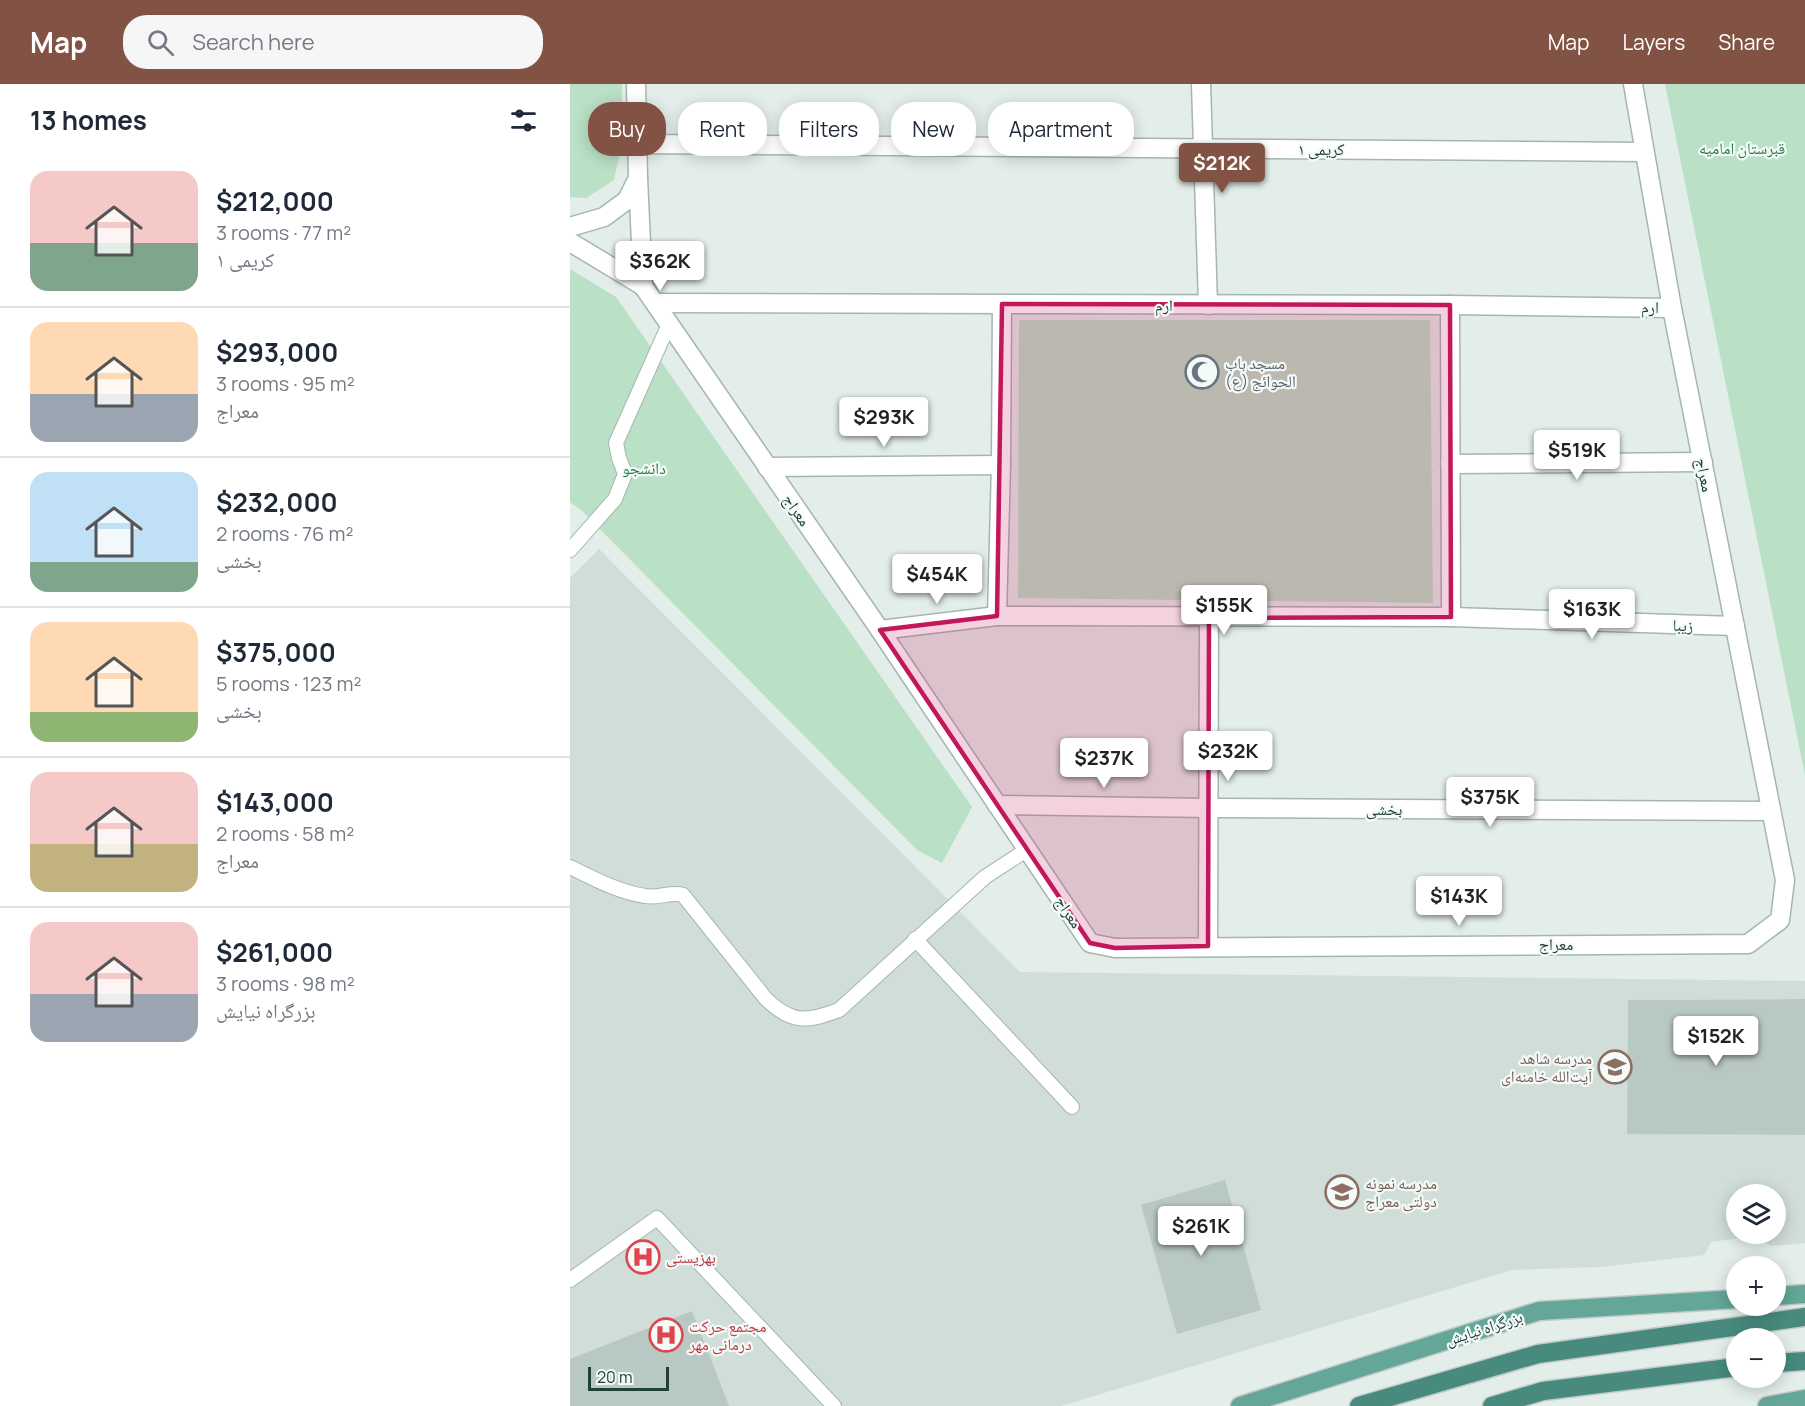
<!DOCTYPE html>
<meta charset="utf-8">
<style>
:root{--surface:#fff;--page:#f6f6f7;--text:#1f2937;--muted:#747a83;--line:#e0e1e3;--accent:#825344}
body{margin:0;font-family:Manrope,"Noto Naskh Arabic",sans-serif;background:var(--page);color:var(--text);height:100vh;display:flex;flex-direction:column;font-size:22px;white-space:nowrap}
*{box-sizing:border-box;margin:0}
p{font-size:20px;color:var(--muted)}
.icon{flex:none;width:33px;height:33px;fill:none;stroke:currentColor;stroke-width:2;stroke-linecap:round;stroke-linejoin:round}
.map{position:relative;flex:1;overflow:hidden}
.side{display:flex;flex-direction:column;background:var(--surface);width:570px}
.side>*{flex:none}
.guide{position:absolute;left:18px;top:18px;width:570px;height:54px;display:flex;gap:12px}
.buttons{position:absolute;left:1156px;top:1100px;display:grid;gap:12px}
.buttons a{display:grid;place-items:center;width:60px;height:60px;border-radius:50%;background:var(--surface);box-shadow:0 3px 15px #0003;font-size:30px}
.scale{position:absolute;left:18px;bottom:15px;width:81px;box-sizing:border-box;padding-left:6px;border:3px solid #214039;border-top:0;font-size:16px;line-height:21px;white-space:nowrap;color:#214039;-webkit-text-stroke:4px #f3faf7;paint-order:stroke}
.price{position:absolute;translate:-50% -51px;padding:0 14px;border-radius:6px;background:#fff;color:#222;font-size:20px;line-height:39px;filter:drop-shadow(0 2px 3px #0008)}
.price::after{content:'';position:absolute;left:50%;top:36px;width:18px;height:14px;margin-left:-9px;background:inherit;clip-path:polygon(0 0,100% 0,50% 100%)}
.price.selected{background:var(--accent);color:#fff}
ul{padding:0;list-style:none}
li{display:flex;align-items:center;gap:18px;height:150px;padding:0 30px}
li+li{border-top:2px solid var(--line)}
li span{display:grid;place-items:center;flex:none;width:168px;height:120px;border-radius:18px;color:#555}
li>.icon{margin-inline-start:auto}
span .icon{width:72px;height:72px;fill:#fffc;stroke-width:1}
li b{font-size:26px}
h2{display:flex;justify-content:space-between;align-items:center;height:72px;padding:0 30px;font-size:26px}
.tag{padding:0 21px;border-radius:24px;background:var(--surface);box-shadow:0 3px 15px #0003;font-size:21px;line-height:54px}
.tag.selected{background:var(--accent);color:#fff}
header{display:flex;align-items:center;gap:36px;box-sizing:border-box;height:84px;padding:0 30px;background:var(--accent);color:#fff}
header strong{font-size:28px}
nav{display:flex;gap:33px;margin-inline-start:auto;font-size:21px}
.search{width:420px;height:54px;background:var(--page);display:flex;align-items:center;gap:15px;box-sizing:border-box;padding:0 21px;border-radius:24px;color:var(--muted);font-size:22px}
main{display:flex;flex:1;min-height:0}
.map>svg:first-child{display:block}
.built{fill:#d1ddd8;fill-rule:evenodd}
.green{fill:#bae0c6}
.building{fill:#b8c8c2}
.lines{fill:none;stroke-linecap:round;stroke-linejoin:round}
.service-casing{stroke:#a5b6b1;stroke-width:16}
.minor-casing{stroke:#a5b6b1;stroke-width:21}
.tertiary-casing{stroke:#a5b6b1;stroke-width:21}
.secondary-casing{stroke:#a0bab2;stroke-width:21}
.primary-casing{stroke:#c1cac8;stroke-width:21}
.trunk-casing{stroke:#c1cac8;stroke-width:21}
.service{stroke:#fff;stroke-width:14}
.minor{stroke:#fff;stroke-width:18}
.tertiary{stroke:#fff;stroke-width:18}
.secondary{stroke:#fff;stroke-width:18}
.primary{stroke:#64a698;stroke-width:18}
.trunk{stroke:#488a7e;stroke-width:18}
.marked{fill:#c2185b;fill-opacity:0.2;stroke:#c2185b;stroke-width:4.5;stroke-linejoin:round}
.labels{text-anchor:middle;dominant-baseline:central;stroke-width:4.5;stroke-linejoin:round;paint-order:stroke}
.park-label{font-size:16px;fill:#287a4c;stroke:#f3faf7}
.street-label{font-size:16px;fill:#214039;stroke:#f3faf7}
.worship-label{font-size:16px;fill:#5b616d;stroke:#f3faf7;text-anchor:start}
.education-label{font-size:16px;fill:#785e54;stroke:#f3faf7;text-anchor:end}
.health-label{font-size:16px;fill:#be3a42;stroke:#f3faf7;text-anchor:start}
</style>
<header>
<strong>Map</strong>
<div class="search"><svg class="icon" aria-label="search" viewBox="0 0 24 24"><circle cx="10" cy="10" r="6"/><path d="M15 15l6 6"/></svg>Search here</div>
<nav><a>Map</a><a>Layers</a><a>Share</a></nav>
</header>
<main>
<section class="side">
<h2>13 homes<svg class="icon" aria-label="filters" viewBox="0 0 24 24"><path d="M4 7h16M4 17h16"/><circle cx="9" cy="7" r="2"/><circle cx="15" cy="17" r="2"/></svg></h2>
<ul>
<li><span style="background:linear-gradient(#f6c9c9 60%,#7fa58c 0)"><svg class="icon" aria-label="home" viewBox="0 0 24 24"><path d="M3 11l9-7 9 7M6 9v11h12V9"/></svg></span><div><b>$212,000</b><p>3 rooms · 77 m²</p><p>کریمی ۱</p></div></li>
<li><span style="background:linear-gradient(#ffd9b3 60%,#9aa5b1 0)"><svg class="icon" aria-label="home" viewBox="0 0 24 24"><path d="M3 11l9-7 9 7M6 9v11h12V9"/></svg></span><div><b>$293,000</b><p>3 rooms · 95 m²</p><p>معراج</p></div></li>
<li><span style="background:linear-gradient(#bfe0f5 75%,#7fa58c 0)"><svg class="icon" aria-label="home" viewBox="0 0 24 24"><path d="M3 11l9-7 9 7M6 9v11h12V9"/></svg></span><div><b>$232,000</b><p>2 rooms · 76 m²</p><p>بخشی</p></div></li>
<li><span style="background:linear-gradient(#ffd9b3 75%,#8fb573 0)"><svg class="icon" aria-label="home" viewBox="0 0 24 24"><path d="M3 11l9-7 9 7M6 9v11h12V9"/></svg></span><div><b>$375,000</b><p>5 rooms · 123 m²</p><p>بخشی</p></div></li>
<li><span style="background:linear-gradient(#f6c9c9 60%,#c2b280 0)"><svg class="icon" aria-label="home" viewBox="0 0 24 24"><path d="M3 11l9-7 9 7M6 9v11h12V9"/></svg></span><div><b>$143,000</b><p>2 rooms · 58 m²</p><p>معراج</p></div></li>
<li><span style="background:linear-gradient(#f6c9c9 60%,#9aa5b1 0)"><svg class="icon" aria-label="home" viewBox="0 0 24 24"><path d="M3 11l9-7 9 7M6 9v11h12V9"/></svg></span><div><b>$261,000</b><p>3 rooms · 98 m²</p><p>بزرگراه نیایش</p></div></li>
</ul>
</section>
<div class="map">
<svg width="1235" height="1322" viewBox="0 0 1235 1322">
<rect width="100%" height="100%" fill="#e3ede9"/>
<!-- built -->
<path class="built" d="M29 465 450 888 1235 897V915L1058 916 1057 1049 1235 1051V1159L1201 1162 1185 1152 1141 1158 1134 1171 1030 1183 942 1186 491 1322H0V494ZM1167 1110H1206V1149H1167Z"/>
<!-- green -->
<g class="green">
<path d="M0 0H52V60L44 96 16 114 0 113Z"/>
<path d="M1095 0H1235V691Z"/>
<path d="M0 185 46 213 402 723 372 779 347 766 12 427 0 418Z"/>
<path d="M449 236H860L863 519 448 514Z"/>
</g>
<!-- building -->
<g class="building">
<path d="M1235 915V1051L1057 1050 1058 916Z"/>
<path d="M655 1096 691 1226 607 1250 571 1121Z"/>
<path d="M122 1227 159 1322H0V1275Z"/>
</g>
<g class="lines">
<defs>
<g id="service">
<path d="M0 466 45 415 55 390 49 374 46 359 99 240"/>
<path d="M0 783C24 795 49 808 75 812 88 815 101 807 113 811L196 915C222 940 237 938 269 926L415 793 458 765"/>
<path d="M345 855 502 1023"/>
<path d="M0 1196 87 1134 264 1322"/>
</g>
<g id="minor">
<path d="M631 0 638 221"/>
<path d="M69 60 1074 68"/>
<path d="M85 219 880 221 1102 224"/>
<path d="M432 220 431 381 427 532 881 533 880 221"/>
<path d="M880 380 1133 378"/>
<path d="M197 383 431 381"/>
<path d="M881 533 1165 542"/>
<path d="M310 546 427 532"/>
<path d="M427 721 640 724 1201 727"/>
<path d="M638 862 639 534"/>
</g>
<g id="tertiary">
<path d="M0 158 73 202 68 94"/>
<path d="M73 202 310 546 520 859 545 864 1178 860 1210 836 1215 796 1102 224 1063 0"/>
</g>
<path id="secondary" d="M0 143 34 133 57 116 68 94 66 0"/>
<g id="primary">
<path d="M1206 1212 1235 1210"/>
<path d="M670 1322 969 1227 1167 1215"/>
<path d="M1197 1322 1235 1315"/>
</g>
<g id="trunk">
<path d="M1206 1279 1235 1277"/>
<path d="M789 1322 968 1270 1235 1233"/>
<path d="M922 1322 973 1307 1167 1283"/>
</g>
</defs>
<!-- service casing -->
<use href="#service" class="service-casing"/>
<!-- minor casing -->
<use href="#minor" class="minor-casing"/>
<!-- tertiary casing -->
<use href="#tertiary" class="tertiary-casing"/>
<!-- secondary casing -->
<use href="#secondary" class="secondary-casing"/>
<!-- primary casing -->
<use href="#primary" class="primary-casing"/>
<!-- trunk casing -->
<use href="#trunk" class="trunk-casing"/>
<!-- service -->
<use href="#service" class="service"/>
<!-- minor -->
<use href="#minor" class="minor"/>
<!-- tertiary -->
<use href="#tertiary" class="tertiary"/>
<!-- secondary -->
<use href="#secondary" class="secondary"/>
<!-- primary -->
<use href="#primary" class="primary"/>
<!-- trunk -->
<use href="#trunk" class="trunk"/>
</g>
<!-- marked area -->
<path class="marked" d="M432 220 880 221 881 533 639 534 638 862 545 864 520 859 310 546 427 532Z"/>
<!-- icons -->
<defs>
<symbol id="mosque-ring" viewBox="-11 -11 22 22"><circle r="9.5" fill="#f3faf7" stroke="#6b7280" stroke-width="1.5"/><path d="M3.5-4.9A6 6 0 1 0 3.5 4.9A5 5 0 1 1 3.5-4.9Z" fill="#6b7280"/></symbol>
<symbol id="school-ring" viewBox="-11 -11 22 22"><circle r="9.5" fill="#f3faf7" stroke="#8d6e63" stroke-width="1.5"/><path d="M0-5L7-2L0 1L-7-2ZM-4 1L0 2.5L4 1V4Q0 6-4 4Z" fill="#8d6e63"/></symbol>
<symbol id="hospital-ring" viewBox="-11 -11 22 22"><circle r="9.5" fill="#f3faf7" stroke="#e0444e" stroke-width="1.5"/><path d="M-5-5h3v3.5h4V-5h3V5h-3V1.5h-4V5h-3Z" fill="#e0444e"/></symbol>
</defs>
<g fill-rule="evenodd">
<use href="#mosque-ring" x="613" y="269" width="38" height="38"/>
<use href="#school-ring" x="1026" y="964" width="38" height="38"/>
<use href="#school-ring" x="753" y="1089" width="38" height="38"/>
<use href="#hospital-ring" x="54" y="1154" width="38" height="38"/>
<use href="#hospital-ring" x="77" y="1232" width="38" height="38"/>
</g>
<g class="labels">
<!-- park labels -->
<g class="park-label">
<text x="1172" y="64">قبرستان امامیه</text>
<text x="74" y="384">دانشجو</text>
</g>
<!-- street labels -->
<g class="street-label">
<text x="751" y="65">کریمی ۱</text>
<text x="594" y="221">ارم</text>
<text transform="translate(1080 223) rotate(1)">ارم</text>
<text transform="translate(1135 391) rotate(79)">معراج</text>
<text transform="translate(227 426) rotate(55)">معراج</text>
<text transform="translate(1113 541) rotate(2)">زیبا</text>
<text x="814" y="725">بخشی</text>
<text transform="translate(499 828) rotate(56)">معراج</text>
<text x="986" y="860">معراج</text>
<text transform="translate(914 1244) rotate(-18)">بزرگراه نیایش</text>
</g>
<!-- worship labels -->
<g class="worship-label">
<text x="655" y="279">مسجد باب<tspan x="655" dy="18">الحوائج (ع)</tspan></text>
</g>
<!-- education labels -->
<g class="education-label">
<text x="1022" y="974">مدرسه شاهد<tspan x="1022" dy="18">آیت‌الله خامنه‌ای</tspan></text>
<text x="795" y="1099" text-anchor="start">مدرسه نمونه<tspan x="795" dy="18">دولتی معراج</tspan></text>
</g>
<!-- health labels -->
<g class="health-label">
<text x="96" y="1173">بهزیستی</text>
<text x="119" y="1242">مجتمع حرکت<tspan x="119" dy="18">درمانی مهر</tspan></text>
</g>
</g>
</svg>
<div class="buttons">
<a><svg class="icon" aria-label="layers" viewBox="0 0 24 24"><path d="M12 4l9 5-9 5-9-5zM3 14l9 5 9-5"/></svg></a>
<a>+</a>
<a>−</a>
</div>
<div class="scale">20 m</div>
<b class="price selected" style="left:652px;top:110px">$212K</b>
<b class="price" style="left:90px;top:208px">$362K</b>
<b class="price" style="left:314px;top:364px">$293K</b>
<b class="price" style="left:1007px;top:397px">$519K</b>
<b class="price" style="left:367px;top:521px">$454K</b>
<b class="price" style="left:654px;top:552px">$155K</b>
<b class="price" style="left:1022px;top:556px">$163K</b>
<b class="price" style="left:658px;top:698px">$232K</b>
<b class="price" style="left:534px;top:705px">$237K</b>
<b class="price" style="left:920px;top:744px">$375K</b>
<b class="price" style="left:889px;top:843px">$143K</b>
<b class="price" style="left:1146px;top:983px">$152K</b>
<b class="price" style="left:631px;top:1173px">$261K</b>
<div class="guide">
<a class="tag selected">Buy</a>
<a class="tag">Rent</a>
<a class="tag">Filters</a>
<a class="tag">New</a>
<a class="tag">Apartment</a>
</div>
</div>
</main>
